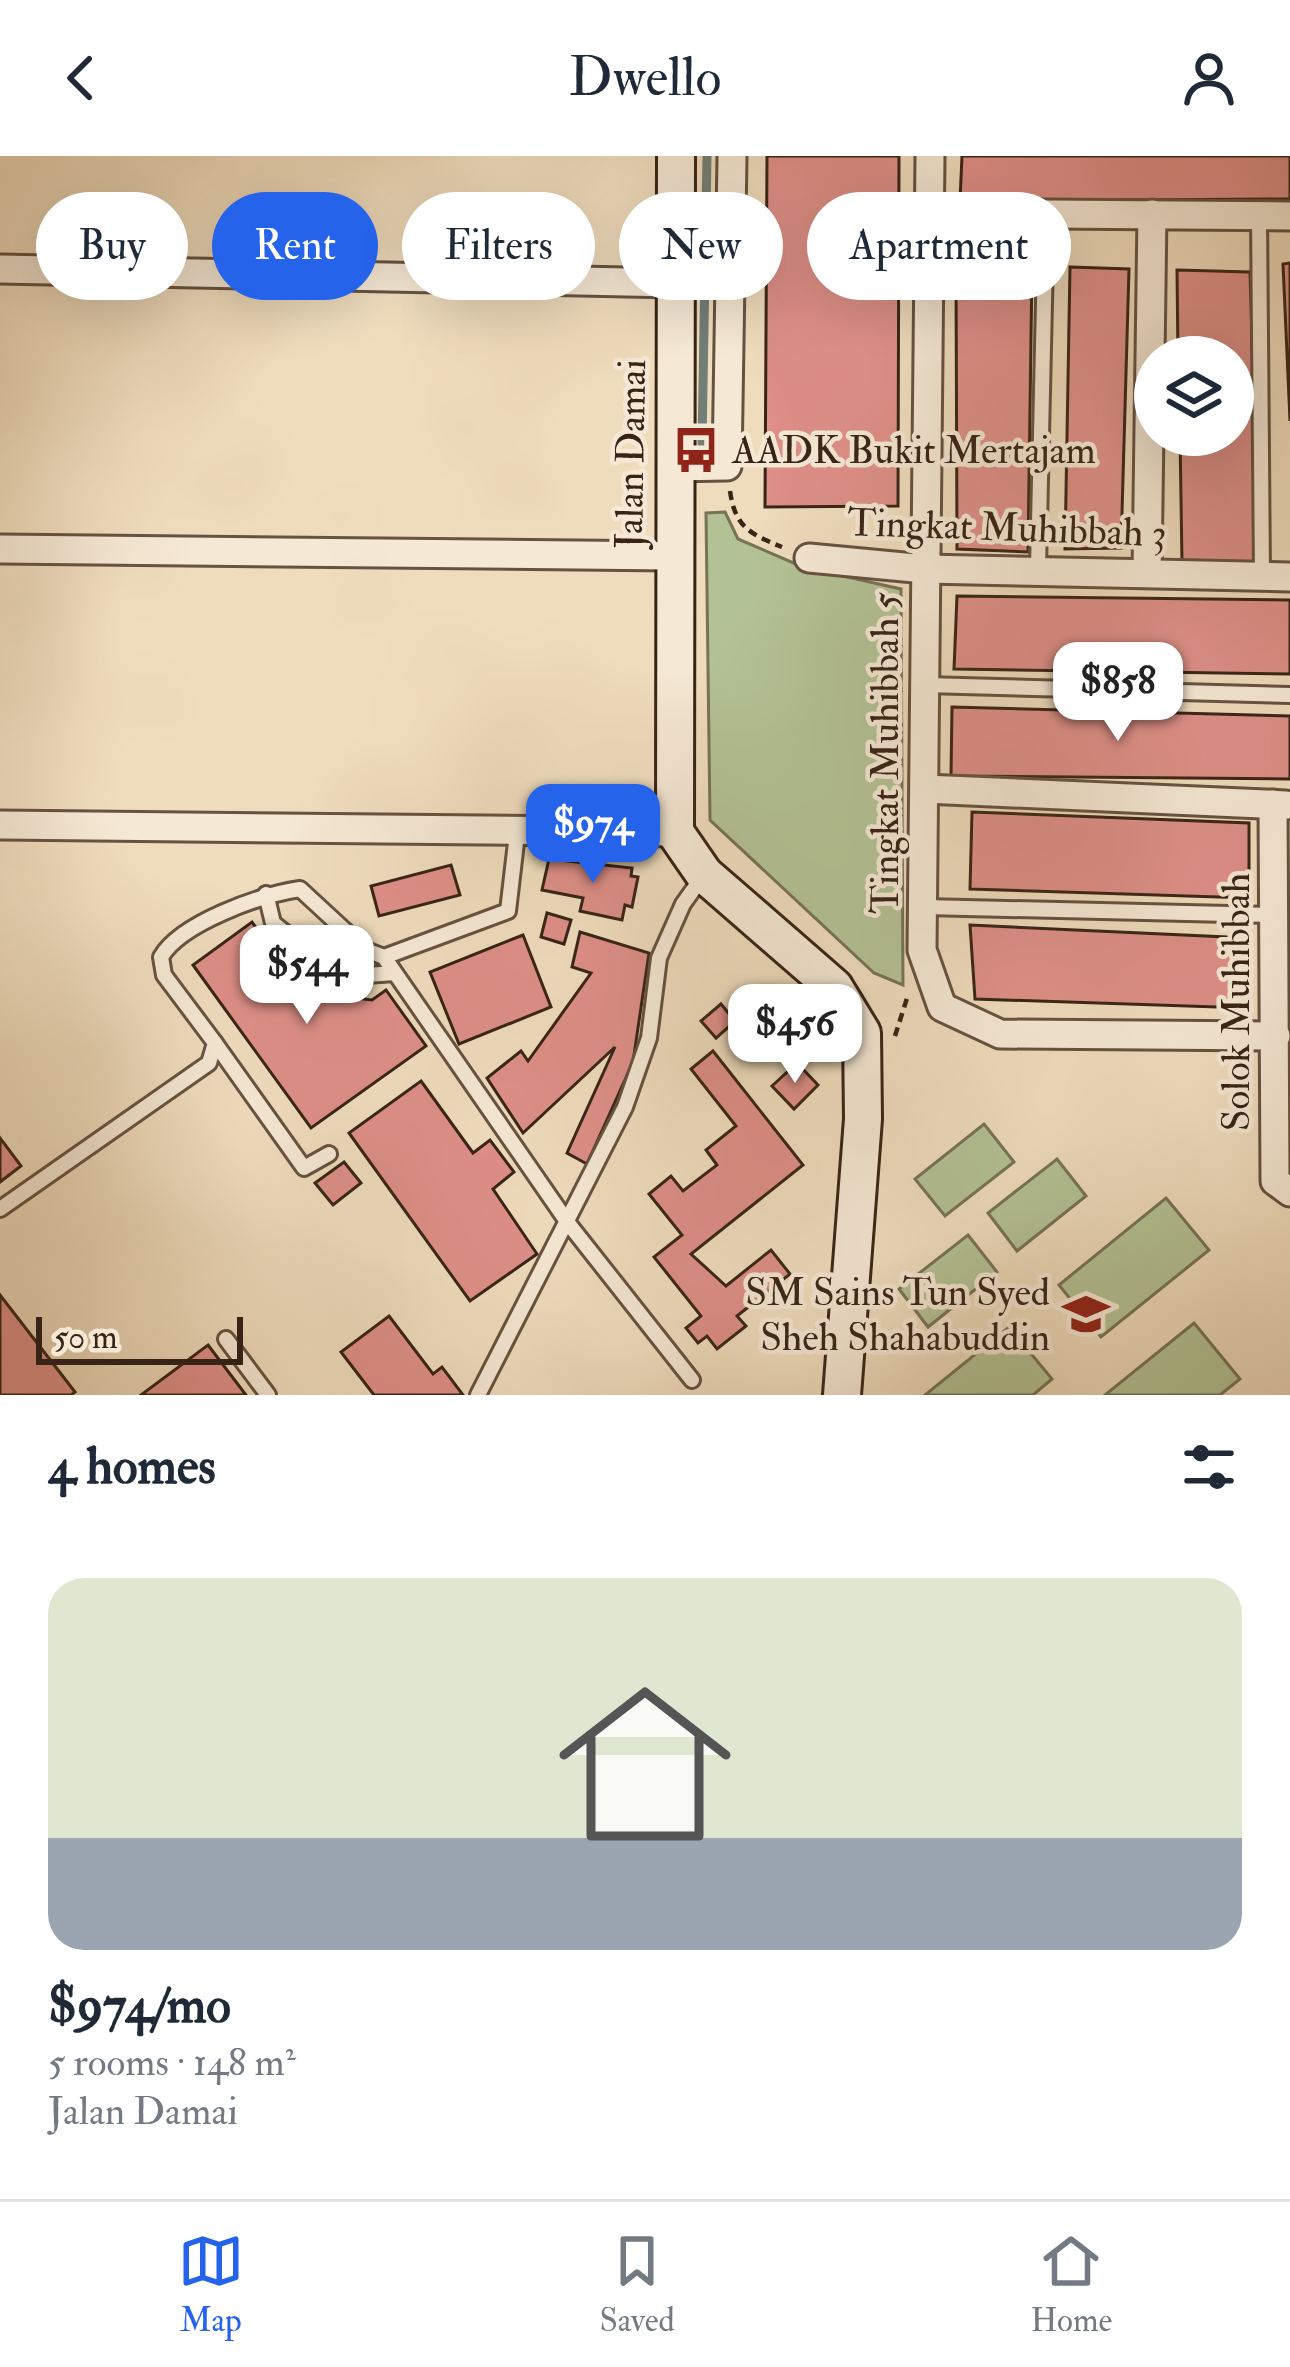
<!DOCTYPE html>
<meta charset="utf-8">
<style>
:root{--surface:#fff;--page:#f2f2f3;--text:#1f2937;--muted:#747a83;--line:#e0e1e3;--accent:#2563eb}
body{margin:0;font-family:"IM FELL Double Pica",serif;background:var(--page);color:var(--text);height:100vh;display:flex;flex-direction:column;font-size:45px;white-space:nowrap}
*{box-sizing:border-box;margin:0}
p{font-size:39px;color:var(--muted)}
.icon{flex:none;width:66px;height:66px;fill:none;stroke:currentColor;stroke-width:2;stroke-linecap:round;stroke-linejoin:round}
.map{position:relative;height:1239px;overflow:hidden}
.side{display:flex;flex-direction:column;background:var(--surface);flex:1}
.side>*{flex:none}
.banner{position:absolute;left:36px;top:36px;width:1218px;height:108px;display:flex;gap:24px}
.tools{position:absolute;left:1134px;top:180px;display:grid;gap:24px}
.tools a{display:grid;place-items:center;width:120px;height:120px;border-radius:50%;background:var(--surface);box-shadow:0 12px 48px #0002;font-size:60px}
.scale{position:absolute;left:36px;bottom:30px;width:207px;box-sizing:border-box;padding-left:12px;border:6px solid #382416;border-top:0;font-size:33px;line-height:42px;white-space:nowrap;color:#382416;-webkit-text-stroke:9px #f5e8d4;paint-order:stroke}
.price{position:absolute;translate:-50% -102px;padding:0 27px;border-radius:24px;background:#fff;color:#222;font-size:39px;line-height:78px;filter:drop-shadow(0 3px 6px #0008)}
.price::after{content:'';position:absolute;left:50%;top:72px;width:36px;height:27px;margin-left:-18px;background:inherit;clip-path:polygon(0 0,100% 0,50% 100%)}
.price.on{background:var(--accent);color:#fff}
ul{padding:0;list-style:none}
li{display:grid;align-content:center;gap:24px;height:636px;padding:0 48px}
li+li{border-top:3px solid var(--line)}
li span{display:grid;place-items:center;height:372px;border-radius:36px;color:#555}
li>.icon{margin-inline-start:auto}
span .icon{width:216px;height:216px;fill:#fffc;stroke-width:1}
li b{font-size:51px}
h2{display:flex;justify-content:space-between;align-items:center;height:144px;padding:0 48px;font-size:51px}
.pill{padding:0 42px;border-radius:54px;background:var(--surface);box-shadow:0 12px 48px #0002;font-size:42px;line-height:108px}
.pill.on{background:var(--accent);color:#fff}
header{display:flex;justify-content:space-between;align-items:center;height:156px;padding:0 48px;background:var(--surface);font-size:54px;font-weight:600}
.dock{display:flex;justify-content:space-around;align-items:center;height:168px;border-top:3px solid var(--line);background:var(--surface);font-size:33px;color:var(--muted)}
.dock a{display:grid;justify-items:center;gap:6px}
.dock .on{color:var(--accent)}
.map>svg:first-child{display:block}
.green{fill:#b3c295;stroke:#767356;stroke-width:3}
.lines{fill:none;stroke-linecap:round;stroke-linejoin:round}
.stream{stroke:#737e77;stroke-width:9}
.building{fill:#de8f88;stroke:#382416;stroke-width:3}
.service-casing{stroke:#665240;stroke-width:20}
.minor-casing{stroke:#665240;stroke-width:33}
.secondary-casing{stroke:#382416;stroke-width:42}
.path{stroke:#382416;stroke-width:4.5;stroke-dasharray:9 6;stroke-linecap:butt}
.service{stroke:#f5e8d4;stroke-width:14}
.minor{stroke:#f5e8d4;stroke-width:27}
.secondary{stroke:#f5e8d4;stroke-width:36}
.labels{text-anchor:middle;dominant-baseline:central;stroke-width:9;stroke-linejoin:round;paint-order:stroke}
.poi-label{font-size:39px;fill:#382416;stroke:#f5e8d4;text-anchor:start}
.street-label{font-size:39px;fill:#382416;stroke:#f5e8d4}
</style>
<header><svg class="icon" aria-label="back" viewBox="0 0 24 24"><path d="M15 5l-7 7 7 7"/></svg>Dwello<svg class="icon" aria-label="person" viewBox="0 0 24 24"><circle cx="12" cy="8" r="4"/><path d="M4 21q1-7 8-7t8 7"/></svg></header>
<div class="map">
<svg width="1290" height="1239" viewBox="0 0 1290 1239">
<rect width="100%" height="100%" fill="#efdcbd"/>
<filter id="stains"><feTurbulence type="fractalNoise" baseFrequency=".00167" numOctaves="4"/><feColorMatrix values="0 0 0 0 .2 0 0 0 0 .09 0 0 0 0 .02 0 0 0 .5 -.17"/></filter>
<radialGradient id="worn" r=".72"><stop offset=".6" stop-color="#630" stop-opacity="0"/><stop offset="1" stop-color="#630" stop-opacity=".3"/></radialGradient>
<!-- green -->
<g class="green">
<path d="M725 356 738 383 803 411 901 433 903 829 874 817 710 664 706 357Z"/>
<path d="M984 968 1014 1006 945 1060 915 1023Z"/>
<path d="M1057 1003 1086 1040 1017 1095 988 1057Z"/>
<path d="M1166 1042 1209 1094 1101 1181 1059 1129Z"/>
<path d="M968 1079 997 1116 928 1171 899 1133Z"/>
<path d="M1194 1167 1240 1223 1220 1239H1105Z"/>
<path d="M1009 1171 1052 1223 1033 1239H925Z"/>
</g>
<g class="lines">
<!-- stream -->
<path class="stream" d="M702 287 707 0"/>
</g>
<!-- building -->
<g class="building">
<path d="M767 0H899L898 350 765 351Z"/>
<path d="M962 0H1290V43L960 45Z"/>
<path d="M1290 107V265L1283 108Z"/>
<path d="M956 110H1032L1028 396 957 393Z"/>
<path d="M1070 111 1129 113 1121 392 1065 393Z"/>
<path d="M1177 114 1250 116 1259 407H1182L1180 279H1233V201H1178Z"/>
<path d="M957 440 1290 444V518L954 513Z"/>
<path d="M952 551 1290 560V623L951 620Z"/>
<path d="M972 656 1249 667V742L970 733Z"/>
<path d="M549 703 632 712 631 720 638 721 632 751 625 749 622 764 580 755 583 742 542 734Z"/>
<path d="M451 709 460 739 379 760 371 730Z"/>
<path d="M547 757 571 764 564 788 541 781Z"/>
<path d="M252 766 302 836 372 844 386 834 426 890 311 972 193 809Z"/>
<path d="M970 769 1248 782 1246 852 975 843Z"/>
<path d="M580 776 649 797 633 906 587 1008 567 997 615 891 523 977 487 922 521 895 528 905 591 817 572 811Z"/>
<path d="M523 779 551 851 459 888 430 816Z"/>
<path d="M721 848 735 865 716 882 701 865Z"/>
<circle cx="786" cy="885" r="16"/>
<path d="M713 895 803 1009 691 1098 726 1130 771 1094 790 1118 737 1160 746 1170 717 1193 707 1180 698 1187 686 1172 701 1160 654 1101 682 1079 649 1038 671 1020 683 1035 717 1009 706 994 736 970 691 913Z"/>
<path d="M797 907 818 929 794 953 772 930Z"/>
<path d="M421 925 473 997 490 984 514 1016 493 1033 537 1098 470 1145 349 977Z"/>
<path d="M0 982 21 1010 0 1026Z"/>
<path d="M344 1006 361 1027 333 1049 315 1027Z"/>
<path d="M0 1139 75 1236 71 1239H0Z"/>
<path d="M389 1160 433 1218 442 1211 463 1239H374L341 1196Z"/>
<path d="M208 1189 246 1239H141Z"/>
</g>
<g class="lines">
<defs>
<g id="service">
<path d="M1259 59 1262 419"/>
<path d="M1038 413 1046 58"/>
<path d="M925 529 1290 539"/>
<path d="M266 738 273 767 340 821 394 817"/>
<path d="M924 751 1274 759"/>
<path d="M384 801 568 1067 692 1224"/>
<path d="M215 887 304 1012 329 998"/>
<path d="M0 1053 209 907 215 887 164 819 161 801C181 767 260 739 300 733L366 794 384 801 508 755 517 678"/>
<path d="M226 1183 268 1239"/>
<path d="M478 1239 625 951 649 882 659 802 683 748 703 720"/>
</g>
<g id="minor">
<path d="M930 0 922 794 942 851 1000 878 1276 880"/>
<path d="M929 57 1290 60"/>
<path d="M0 113 674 127"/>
<path d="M672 311 727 310 732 0"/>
<path d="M0 393 671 400"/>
<path d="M809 402 925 413 1290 421"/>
<path d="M1147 417 1152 58"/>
<path d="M925 633 1286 649"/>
<path d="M1273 648 1275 1025 1290 1036"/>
<path d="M0 669 675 676"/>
</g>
<path id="secondary" d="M676 0 675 676 704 718 834 831 862 877 863 963 842 1239"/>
</defs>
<!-- service casing -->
<use href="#service" class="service-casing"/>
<!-- minor casing -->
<use href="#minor" class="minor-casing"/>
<!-- secondary casing -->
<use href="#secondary" class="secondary-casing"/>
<!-- path -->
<g class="path">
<path d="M730 335C735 371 750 378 782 391"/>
<path d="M895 880 908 839"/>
</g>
<!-- service -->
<use href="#service" class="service"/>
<!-- minor -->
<use href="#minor" class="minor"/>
<!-- secondary -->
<use href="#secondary" class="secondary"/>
</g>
<!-- icons -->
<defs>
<symbol id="bus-bare" viewBox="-9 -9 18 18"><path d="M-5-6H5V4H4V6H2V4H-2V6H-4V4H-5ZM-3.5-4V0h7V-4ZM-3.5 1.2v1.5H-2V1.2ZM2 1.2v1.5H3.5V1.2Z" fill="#8f2418" stroke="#f5e8d4" stroke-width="2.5" paint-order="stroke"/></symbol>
<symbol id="school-bare" viewBox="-9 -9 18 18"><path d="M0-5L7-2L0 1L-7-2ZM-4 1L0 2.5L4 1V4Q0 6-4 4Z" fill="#8f2418" stroke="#f5e8d4" stroke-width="2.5" paint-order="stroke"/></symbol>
</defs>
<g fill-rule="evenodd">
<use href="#bus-bare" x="663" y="261" width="66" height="66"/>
<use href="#school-bare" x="1053" y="1125" width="66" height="66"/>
</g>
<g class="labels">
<!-- poi labels -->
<g class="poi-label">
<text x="732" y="294">AADK Bukit Mertajam</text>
<text x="1050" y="1136" text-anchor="end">SM Sains Tun Syed<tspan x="1050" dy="45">Sheh Shahabuddin</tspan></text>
</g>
<!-- street labels -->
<g class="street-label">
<text transform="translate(631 298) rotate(-89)">Jalan Damai</text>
<text transform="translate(1007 372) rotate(2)">Tingkat Muhibbah 3</text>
<text transform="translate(885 597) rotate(-90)">Tingkat Muhibbah 5</text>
<text transform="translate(1236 846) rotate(-90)">Solok Muhibbah</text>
</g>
</g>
<rect width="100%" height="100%" filter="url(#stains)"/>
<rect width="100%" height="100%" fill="url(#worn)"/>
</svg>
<div class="tools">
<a><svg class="icon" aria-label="layers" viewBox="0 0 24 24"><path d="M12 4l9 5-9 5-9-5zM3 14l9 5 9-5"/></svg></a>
</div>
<div class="scale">50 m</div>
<b class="price" style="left:1118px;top:588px">$858</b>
<b class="price on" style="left:593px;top:730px">$974</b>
<b class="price" style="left:307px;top:871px">$544</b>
<b class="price" style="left:795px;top:930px">$456</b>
<div class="banner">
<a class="pill">Buy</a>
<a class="pill on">Rent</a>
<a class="pill">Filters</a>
<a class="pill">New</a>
<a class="pill">Apartment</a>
</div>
</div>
<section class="side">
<h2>4 homes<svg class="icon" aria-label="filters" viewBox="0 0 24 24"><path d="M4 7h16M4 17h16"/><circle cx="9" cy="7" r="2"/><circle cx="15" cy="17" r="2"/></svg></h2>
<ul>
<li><span style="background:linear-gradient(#dfe7d0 70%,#9aa5b1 0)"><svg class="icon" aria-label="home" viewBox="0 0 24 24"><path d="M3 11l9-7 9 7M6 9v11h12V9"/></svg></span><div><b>$974/mo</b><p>5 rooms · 148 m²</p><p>Jalan Damai</p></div></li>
</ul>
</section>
<nav class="dock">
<a class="on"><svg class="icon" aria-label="map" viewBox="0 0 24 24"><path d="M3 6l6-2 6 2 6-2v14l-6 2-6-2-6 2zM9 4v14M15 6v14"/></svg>Map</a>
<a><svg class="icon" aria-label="saved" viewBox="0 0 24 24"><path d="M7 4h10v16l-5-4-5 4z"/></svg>Saved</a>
<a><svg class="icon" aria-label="home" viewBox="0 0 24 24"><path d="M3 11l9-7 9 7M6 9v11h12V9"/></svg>Home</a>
</nav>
